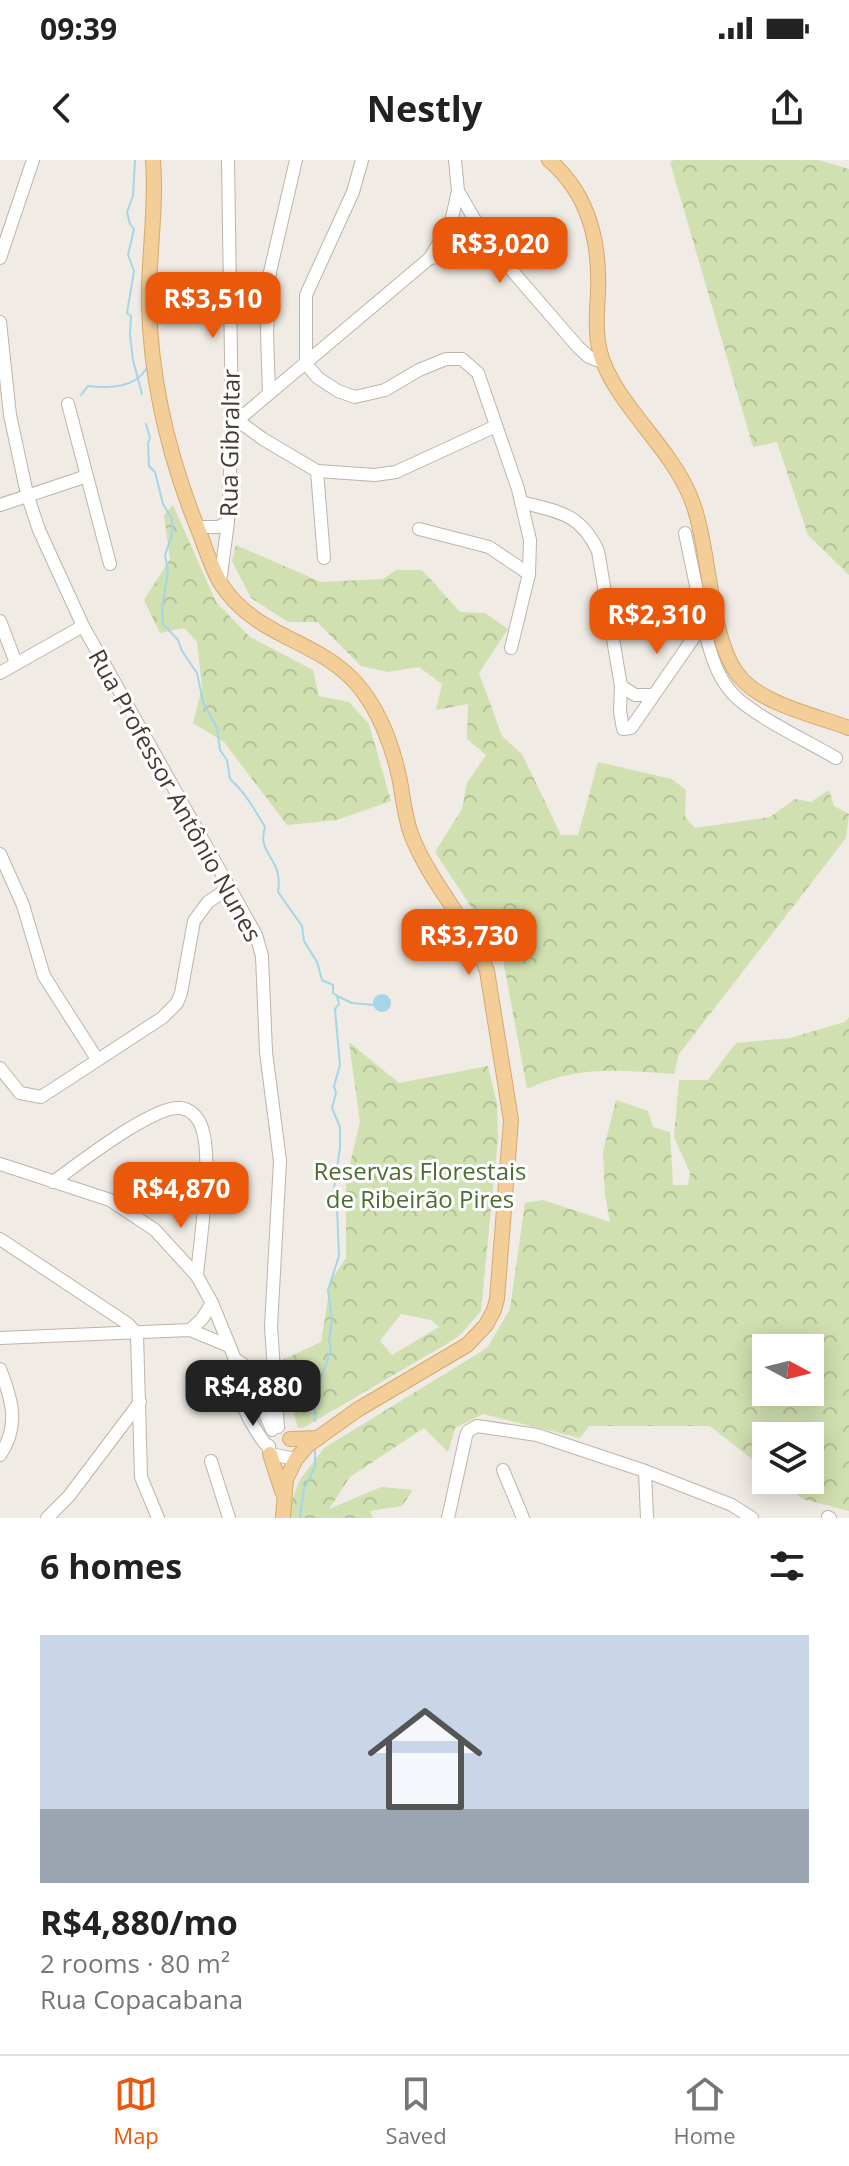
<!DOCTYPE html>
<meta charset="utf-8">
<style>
:root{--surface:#fff;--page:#f2f2f2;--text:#222;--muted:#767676;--line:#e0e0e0;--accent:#ea580c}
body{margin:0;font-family:"Open Sans",sans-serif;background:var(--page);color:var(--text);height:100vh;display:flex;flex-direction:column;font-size:30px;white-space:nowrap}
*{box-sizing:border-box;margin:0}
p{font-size:26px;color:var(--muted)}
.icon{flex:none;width:44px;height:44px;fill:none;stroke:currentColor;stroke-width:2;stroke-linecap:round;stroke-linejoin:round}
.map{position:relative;height:1358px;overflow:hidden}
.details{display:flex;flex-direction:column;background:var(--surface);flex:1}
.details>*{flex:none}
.needle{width:52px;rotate:97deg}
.tools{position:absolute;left:752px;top:1174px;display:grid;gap:16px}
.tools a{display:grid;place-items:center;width:72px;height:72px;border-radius:0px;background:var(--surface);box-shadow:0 4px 20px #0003;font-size:40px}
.price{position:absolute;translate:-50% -68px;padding:0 18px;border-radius:16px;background:var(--accent);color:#fff;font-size:26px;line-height:52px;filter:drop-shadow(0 2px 4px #0008)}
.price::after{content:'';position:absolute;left:50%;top:48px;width:24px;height:18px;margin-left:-12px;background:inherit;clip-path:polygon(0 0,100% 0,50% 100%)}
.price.on{background:#222;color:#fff}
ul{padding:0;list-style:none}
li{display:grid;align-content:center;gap:16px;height:424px;padding:0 40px}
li+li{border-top:2px solid var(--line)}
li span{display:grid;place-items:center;height:248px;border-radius:0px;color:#555}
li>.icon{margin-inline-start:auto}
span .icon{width:144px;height:144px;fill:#fffc;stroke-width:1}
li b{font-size:34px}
h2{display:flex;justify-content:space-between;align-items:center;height:96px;padding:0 40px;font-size:34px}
.status{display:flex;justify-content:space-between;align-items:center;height:56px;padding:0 40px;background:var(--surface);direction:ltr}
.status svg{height:22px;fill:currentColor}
header{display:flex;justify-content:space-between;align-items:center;height:104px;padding:0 40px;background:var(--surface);font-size:36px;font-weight:700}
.tab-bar{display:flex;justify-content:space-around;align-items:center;height:112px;border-top:2px solid var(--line);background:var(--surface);font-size:22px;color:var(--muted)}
.tab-bar a{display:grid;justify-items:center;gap:4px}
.tab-bar .on{color:var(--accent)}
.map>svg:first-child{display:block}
.forest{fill:url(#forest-crowns);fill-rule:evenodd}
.garden{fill:url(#garden-furrows)}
.water{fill:#a5d5e7}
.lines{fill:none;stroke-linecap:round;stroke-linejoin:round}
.stream{stroke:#a5d5e7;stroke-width:2}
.minor-casing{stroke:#bdb4aa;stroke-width:14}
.major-casing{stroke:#d6a96c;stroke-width:16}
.minor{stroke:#fff;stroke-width:12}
.major{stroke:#f3ce99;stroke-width:14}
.labels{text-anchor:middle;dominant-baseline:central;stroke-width:6;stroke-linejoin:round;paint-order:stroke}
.street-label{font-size:24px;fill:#413b34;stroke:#fff}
.park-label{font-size:24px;fill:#4d6c2f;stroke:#fff}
</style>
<div class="status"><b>09:39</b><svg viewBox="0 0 49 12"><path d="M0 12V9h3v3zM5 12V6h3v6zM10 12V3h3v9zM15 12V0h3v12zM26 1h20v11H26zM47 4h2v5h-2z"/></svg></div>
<header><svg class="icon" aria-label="back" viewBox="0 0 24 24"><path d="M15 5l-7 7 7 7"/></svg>Nestly<svg class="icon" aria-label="share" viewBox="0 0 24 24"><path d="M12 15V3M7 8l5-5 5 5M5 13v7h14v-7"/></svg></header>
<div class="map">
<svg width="849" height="1358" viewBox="0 0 849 1358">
<defs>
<pattern id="forest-crowns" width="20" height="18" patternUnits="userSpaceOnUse" patternTransform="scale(2)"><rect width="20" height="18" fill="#d1e0b0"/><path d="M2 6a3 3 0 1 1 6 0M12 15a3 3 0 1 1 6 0" fill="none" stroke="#b5c198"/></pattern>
<pattern id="garden-furrows" width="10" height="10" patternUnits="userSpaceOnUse" patternTransform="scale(2)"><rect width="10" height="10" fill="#d1e0b0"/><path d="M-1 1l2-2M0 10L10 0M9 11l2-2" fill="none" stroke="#b5c198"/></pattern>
</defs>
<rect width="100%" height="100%" fill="#f0ebe4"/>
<!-- forest -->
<g class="forest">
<path d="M674 0H818L849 9V415L808 375 777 282 753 287 670 2Z"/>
<path d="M173 345 216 442 250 477 313 510 319 536 349 542 369 564 391 641 337 660 287 665 224 582 193 563 202 527 197 482 184 468 160 473 144 440 170 399 164 355Z"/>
<path d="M236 385 321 422 383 419 396 410H422L460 452 485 453 508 469 479 513 502 576 522 594 561 675H578L598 602 672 619 686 630 685 657 695 668 770 657 795 639 811 642 829 630 834 646 849 654 846 678 679 894 674 914C622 910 575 905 527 929L502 794 435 692 462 649 467 623 486 595 467 579 468 544 436 550 442 524 419 507 388 512 361 506 317 462H288L251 438 232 401Z"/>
<path d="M849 857V1351L803 1339 778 1320H810V1276H766V1310L710 1266H589L580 1278 483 1254 455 1268 448 1292 424 1268 350 1317 329 1349 381 1327 413 1330 402 1346 370 1351 373 1358H289V1349L299 1321 324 1288 487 1188 510 1149 525 1043 543 1040 610 1062 605 1035 603 992 616 940 648 951 653 967 670 972 673 1025H688L690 1013 674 977 679 920H708L736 883 790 878 845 862ZM766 1188H810V1232H766Z"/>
<path d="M349 882 399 923 488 906 497 944 498 978 481 1151 459 1176 443 1186 303 1268H298L290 1241 279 1235 276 1203 321 1182 331 1120 346 1098V1020L360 962ZM401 1154 431 1160 439 1167 392 1195 380 1181Z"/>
</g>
<!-- garden -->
<path class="garden" d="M457 59 471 86 443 85Z"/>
<!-- water -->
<circle class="water" cx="382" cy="843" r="9"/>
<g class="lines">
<!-- stream -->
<g class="stream">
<path d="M135 0 133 36 127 52 130 64 134 69 128 95 134 111 127 153 131 156 130 175 133 200 142 234"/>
<path d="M81 235 88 226C109 228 134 229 147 208"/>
<path d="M146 264 150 278 148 283 149 306 155 312 163 344 172 359V375L165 395 168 411 162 449 163 464 178 480 182 491 197 513 203 542 217 568 220 590 227 600 230 619C244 631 255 650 265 667 256 695 284 698 278 732L302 766 304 781 317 802 322 820 333 825V833L337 836 339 844 335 849 340 905 334 926 336 933 332 948 340 967V987L333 1036 337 1047 339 1096 328 1130 332 1160 329 1180 331 1189 314 1239 315 1261"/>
<path d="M337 836 352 843 374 845"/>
<path d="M300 1358 304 1329 315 1307V1287"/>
</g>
<defs>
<g id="minor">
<path d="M362 0 353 32 306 135V204L318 218 338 231 355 237 385 230 419 210 446 199H462L478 213 518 329 530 380 529 414 511 488"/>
<path d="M455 0 458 31 489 84 578 187 589 197 602 202"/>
<path d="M0 98 33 0"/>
<path d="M430 98 460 94 501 98"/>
<path d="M0 162 10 255 27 334 39 370 83 466 256 775 262 796 266 892 280 1001 271 1167 278 1267"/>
<path d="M269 233 267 173 270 112 296 0"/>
<path d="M68 244 110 404"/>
<path d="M237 260 263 279 317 311 375 315 396 312 496 266"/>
<path d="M232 265 430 98 451 62 458 31"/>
<path d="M317 311 324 398"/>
<path d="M521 342C559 352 580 353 598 391L621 526 620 551 623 569 631 568 715 447"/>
<path d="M0 345 87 316"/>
<path d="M197 367H218L228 362"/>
<path d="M419 369 489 387 529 414"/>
<path d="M685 373 708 483C713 501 719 519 733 534 752 555 809 582 836 598"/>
<path d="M220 422 228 362 232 265 228 0"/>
<path d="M0 461 16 503"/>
<path d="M0 513 83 466"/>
<path d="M621 526 635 535H652"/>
<path d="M0 694 23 745 44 816 97 899"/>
<path d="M0 908 20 933 41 937 162 858 177 843 181 833 194 761 208 742 229 728"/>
<path d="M0 1004 110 1040 155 1070 197 1116 212 1143 235 1199 244 1205 272 1270"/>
<path d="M53 1022C77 1005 153 945 180 948 191 949 199 958 202 968 213 1000 200 1079 197 1116"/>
<path d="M0 1079 128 1164 137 1174 141 1317 158 1358"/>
<path d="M190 1170 202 1159 212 1143"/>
<path d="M0 1178 190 1170 229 1186"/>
<path d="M235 1199C225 1219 254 1272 268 1287"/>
<path d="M0 1209C12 1239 20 1266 0 1295"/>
<path d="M269 1286 270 1294 296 1299"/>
<path d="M211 1301 229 1358"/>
<path d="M503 1310 523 1358"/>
<path d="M645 1311 647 1358"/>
<path d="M828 1357 830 1358"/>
<path d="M47 1358 69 1336 140 1242"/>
<path d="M448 1358 466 1276 468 1271 477 1266 537 1275 645 1311 732 1345 752 1358"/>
</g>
<g id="major">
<path d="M153 0C157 48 148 97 149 145 151 224 170 301 200 374 206 390 212 409 221 424 256 478 317 479 356 523 379 549 393 587 400 621 403 639 405 657 411 674 430 724 469 761 487 811L511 960 497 1139 494 1150 486 1165 467 1185 357 1250 308 1285 296 1299 286 1319 283 1358"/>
<path d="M549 0C589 34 600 81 598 132 597 152 595 172 600 192 612 240 669 285 690 336 711 384 708 480 740 517 762 544 817 556 849 568"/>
<path d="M290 1279 318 1278"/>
<path d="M270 1294 282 1331"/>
</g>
</defs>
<!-- minor casing -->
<use href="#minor" class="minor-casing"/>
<!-- major casing -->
<use href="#major" class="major-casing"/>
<!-- minor -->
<use href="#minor" class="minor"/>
<!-- major -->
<use href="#major" class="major"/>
</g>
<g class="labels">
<!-- street labels -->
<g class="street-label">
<text transform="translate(229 283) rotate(-89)">Rua Gibraltar</text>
<text transform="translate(176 635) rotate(61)">Rua Professor Antônio Nunes</text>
</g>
<!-- park labels -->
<g class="park-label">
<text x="420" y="1010">Reservas Florestais<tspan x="420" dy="28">de Ribeirão Pires</tspan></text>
</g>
</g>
</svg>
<div class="tools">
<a><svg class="needle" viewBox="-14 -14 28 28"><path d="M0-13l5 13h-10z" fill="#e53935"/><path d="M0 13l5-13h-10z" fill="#767676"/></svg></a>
<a><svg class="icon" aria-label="layers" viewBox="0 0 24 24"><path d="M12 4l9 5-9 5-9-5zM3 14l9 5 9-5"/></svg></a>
</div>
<b class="price" style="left:500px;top:125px">R$3,020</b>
<b class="price" style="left:213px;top:180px">R$3,510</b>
<b class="price" style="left:657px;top:496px">R$2,310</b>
<b class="price" style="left:469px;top:817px">R$3,730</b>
<b class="price" style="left:181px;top:1070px">R$4,870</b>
<b class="price on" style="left:253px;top:1268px">R$4,880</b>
</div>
<section class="details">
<h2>6 homes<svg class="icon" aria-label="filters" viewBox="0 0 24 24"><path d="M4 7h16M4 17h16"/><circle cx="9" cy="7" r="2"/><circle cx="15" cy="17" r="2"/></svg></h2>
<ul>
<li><span style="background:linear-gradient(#c9d6e8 70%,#9aa5b1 0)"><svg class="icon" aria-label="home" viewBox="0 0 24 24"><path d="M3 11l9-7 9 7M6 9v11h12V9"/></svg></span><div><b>R$4,880/mo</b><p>2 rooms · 80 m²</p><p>Rua Copacabana</p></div></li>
</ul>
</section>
<nav class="tab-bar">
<a class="on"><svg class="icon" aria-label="map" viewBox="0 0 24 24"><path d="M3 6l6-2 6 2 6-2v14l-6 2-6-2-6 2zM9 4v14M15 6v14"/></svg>Map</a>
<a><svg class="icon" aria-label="saved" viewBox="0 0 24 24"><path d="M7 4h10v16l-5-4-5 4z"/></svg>Saved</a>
<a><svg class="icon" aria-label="home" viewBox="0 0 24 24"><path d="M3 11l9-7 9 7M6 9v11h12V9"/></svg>Home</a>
</nav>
